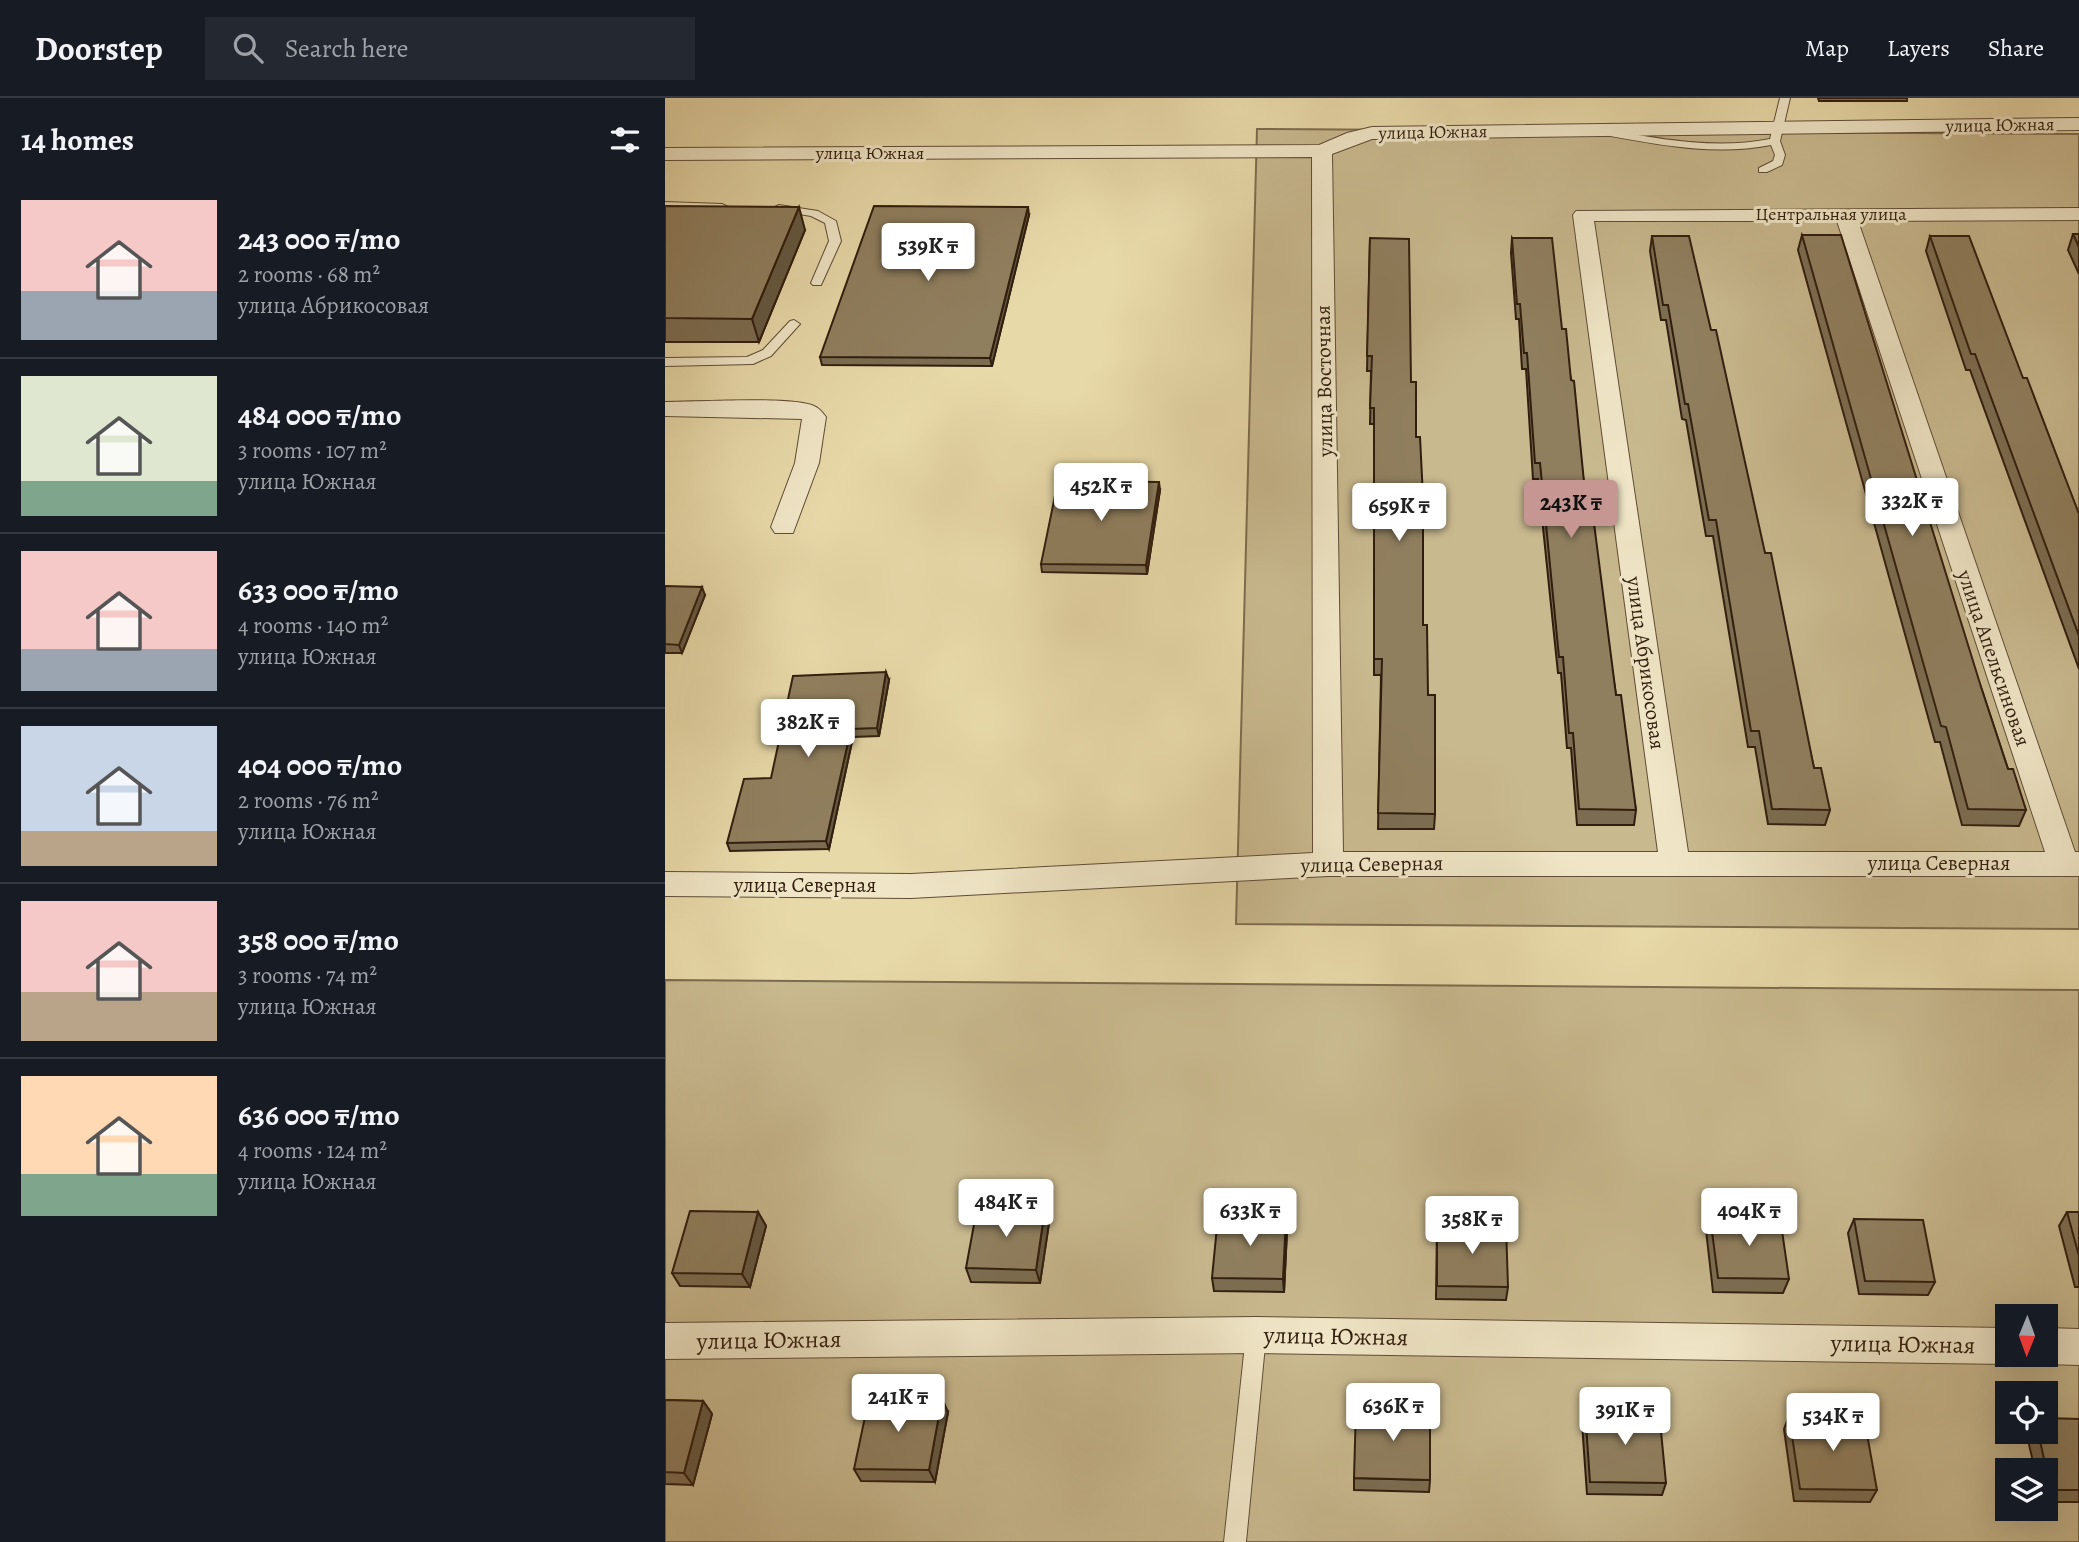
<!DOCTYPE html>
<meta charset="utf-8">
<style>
:root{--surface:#171b24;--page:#242831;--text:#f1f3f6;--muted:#9ea1a6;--line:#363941;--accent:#c59692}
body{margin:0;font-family:Alegreya,serif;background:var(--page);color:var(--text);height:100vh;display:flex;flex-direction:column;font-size:26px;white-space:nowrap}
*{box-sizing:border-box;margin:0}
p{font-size:23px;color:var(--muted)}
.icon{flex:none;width:38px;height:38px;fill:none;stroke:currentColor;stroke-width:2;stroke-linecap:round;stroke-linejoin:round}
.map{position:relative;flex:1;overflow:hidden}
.details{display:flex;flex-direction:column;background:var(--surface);width:665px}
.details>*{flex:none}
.needle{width:46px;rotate:181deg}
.controls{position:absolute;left:1330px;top:1206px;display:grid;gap:14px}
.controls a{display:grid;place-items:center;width:63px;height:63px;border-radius:0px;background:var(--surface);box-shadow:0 7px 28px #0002;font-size:35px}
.price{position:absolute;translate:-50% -60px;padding:0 16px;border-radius:7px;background:#fff;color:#222;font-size:23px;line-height:46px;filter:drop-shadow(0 2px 4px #0008)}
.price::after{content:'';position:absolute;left:50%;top:42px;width:21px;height:16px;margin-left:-10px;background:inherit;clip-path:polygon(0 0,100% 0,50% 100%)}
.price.current{background:var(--accent);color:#111}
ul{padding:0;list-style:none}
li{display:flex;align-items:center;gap:21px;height:175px;padding:0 21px}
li+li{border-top:2px solid var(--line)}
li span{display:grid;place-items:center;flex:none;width:196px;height:140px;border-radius:0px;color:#555}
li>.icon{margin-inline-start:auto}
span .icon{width:84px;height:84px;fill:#fffc;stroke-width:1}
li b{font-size:30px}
h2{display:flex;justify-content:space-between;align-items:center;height:84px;padding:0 21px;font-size:30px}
header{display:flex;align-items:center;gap:42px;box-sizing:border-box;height:98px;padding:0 35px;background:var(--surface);border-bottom:2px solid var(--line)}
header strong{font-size:33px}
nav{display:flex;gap:38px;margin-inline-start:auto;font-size:24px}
.search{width:490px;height:63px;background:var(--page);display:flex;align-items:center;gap:18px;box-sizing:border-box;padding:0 24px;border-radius:0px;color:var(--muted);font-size:26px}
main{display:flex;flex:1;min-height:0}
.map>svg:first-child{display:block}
.green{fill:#c9b98f;stroke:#7d6c4e;stroke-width:2;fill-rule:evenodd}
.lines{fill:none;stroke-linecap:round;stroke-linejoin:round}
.service-casing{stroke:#5f4d35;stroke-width:2}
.minor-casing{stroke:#5f4d35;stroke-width:2}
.service{fill:#f0e6c7;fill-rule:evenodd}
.minor{fill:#f0e6c7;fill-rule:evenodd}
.wall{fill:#7c6d52;stroke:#311e0e;stroke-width:2}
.shaded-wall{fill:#655942;stroke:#311e0e;stroke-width:2}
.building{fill:#907f5f;stroke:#311e0e;stroke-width:2}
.labels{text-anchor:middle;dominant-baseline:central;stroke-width:6;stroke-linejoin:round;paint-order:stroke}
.far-street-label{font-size:18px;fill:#311e0e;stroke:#f0e6c7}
.street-label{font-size:21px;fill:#311e0e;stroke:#f0e6c7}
.near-street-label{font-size:24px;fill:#311e0e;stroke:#f0e6c7}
</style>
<header>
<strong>Doorstep</strong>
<div class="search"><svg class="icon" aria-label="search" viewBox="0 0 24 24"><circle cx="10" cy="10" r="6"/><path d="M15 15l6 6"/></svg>Search here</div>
<nav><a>Map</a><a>Layers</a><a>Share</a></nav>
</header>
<main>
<section class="details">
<h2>14 homes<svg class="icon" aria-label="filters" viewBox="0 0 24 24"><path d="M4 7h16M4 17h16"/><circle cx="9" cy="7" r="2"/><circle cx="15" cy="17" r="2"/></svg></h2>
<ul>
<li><span style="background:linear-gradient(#f6c9c9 65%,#9aa5b1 0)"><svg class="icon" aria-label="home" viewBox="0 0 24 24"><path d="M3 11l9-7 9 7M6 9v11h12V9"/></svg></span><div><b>243 000 ₸/mo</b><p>2 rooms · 68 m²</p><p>улица Абрикосовая</p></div></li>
<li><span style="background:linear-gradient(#dfe7d0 75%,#7fa58c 0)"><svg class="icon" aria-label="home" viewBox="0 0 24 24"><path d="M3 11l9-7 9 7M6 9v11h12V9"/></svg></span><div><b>484 000 ₸/mo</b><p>3 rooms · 107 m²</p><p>улица Южная</p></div></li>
<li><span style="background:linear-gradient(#f6c9c9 70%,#9aa5b1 0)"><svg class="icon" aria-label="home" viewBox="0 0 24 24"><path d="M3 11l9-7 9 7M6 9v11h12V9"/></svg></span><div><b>633 000 ₸/mo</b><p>4 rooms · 140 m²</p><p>улица Южная</p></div></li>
<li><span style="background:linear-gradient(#c9d6e8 75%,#b9a48a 0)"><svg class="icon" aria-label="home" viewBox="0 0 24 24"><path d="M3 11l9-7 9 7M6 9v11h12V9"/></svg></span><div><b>404 000 ₸/mo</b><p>2 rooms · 76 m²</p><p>улица Южная</p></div></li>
<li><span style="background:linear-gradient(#f6c9c9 65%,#b9a48a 0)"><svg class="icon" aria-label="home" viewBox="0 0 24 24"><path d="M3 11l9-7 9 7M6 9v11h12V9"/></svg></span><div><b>358 000 ₸/mo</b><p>3 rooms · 74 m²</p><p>улица Южная</p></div></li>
<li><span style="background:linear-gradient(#ffd9b3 70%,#7fa58c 0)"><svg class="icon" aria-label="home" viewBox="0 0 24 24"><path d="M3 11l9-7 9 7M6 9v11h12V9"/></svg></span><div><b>636 000 ₸/mo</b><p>4 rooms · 124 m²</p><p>улица Южная</p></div></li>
</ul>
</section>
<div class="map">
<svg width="1414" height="1444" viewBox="0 0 1414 1444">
<rect width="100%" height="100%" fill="#e8d9a9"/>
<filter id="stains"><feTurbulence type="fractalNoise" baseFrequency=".00286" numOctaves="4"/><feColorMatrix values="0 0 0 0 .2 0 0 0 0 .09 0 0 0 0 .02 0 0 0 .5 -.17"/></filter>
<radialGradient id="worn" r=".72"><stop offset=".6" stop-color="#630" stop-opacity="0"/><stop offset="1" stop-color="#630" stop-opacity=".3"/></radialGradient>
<!-- green -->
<g class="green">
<path d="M592 31 1414 36V831L571 826Z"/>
<path d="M0 882 1414 892V1444H0ZM1342 1218H1381V1256H1342ZM1342 1295H1381V1334H1342ZM1342 1372H1381V1410H1342Z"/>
</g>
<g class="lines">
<defs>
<g id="service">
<path d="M1115 0H1125L1115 43 1120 57 1117 67 1102 74H1094V70L1108 63 1110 57 1106 47C1051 58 995 47 940 37L935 34 940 31C994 41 1050 52 1105 41Z"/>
<path d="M0 104 57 106 63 109 57 112 0 110Z"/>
<path d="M114 107 153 113 171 123 176 143 156 187H148L146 185 164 143 160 125 146 118 110 112 108 110Z"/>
<path d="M129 222 135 226 106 258 88 266 0 268V260L82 259 98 252 125 223Z"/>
<path d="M591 1228 598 1230 601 1237 581 1444H559L581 1237 584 1230Z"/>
</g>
<g id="minor">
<path d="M1414 20V32L707 41 667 56 678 754H993L908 117 911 113 1414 110V122L1193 123 1410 754H1414V778H663L246 800 0 798V774L246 776 648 755 647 59 0 62V50L654 47 682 35 707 29ZM929 123H1172L1380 754H1023Z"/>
<path d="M0 304C29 304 127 298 149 308 154 310 158 315 161 319L154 365 128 435H110L106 429 130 365 137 321 0 318Z"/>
<path d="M591 1219 1342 1230V1256H1357L1355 1261 1342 1266 591 1255 0 1261V1225Z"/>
<path d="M1381 1230 1414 1231V1267L1381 1266 1368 1261 1366 1256H1381Z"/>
</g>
</defs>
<!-- service casing -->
<use href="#service" class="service-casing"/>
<!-- minor casing -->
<use href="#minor" class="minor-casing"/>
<!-- service -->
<use href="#service" class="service"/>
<!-- minor -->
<use href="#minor" class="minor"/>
</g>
<!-- wall -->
<g class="wall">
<path d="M1153 0H1242V3H1154Z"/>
<path d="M0 108 140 132 94 244H0Z"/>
<path d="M364 117 327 268 157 267 155 259Z"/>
<path d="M1408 136H1414V176L1403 152Z"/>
<path d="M1137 137 1317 592 1343 671 1361 712 1354 728 1297 727 1275 644H1270L1133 152Z"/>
<path d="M987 138 1100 455 1149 670 1165 712 1160 727 1103 726 1090 649H1083L1048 438H1041L1021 322 1017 321 1001 222H996L985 153Z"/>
<path d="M1265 138 1358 280 1414 416V571L1305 272H1301L1261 153Z"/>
<path d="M705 140 746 284 751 339 758 527 770 716 769 731H713L716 577H709V326H705L706 273H702Z"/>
<path d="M847 140 897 231 906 282 920 394 951 597 971 712 969 727H912L906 650H902L896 575H893L873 381H868L861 271H857L854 221H851L846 155Z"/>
<path d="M495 392 482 476 377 474 376 466Z"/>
<path d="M0 488 40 497 17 555H0Z"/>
<path d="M224 582 214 638 188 639 164 751 65 753 62 745Z"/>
<path d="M380 1111 384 1125 375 1185 306 1184 301 1170Z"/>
<path d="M93 1114 101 1128 85 1189 15 1188 7 1175Z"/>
<path d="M1402 1114H1414V1189H1410L1394 1128Z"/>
<path d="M1045 1118 1124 1181 1118 1195 1048 1194 1041 1132Z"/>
<path d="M621 1119 622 1133 619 1194 549 1193 547 1180Z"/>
<path d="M1189 1121 1270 1184 1263 1197 1194 1196 1183 1135Z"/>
<path d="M772 1126 843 1189 841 1202 771 1201Z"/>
<path d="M0 1302 38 1303 47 1316 28 1387 0 1386Z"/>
<path d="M920 1312 1001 1385 997 1397 922 1396 917 1325Z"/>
<path d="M283 1314 270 1384 196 1383 189 1371Z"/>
<path d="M1124 1318 1212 1392 1205 1404 1129 1403 1119 1331Z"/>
<path d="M1414 1321V1404H1381V1372H1370L1361 1334H1381Z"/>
<path d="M689 1380 765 1382 764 1394 689 1392Z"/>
</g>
<!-- shaded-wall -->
<g class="shaded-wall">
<path d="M134 109 140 132 94 244 87 221Z"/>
<path d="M363 109 364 117 327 268 325 260Z"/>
<path d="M494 384 495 392 482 476 481 467Z"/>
<path d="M37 489 40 497 17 555 14 547Z"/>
<path d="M221 574 224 582 214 638 212 630Z"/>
<path d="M186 631 188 639 164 751 161 743Z"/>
<path d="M380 1111 384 1125 375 1185 371 1172Z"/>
<path d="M93 1114 101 1128 85 1189 77 1176Z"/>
<path d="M621 1119 622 1133 619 1194 618 1181Z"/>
<path d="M277 1301 283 1314 270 1384 264 1372Z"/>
<path d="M38 1303 47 1316 28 1387 19 1375Z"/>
</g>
<!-- building -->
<g class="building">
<path d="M0 108 134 109 87 221 0 220Z"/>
<path d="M209 108 363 109 325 260 155 259Z"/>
<path d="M1408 136H1414V149Z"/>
<path d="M1137 137H1176L1317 592 1343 671H1348L1361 712 1303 711 1281 629 1276 628Z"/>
<path d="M987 138H1024L1046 232H1051L1100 455H1106L1149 670H1156L1165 712 1107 711 1094 633H1086L1051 422H1044L1023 306H1020L1003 207H998Z"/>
<path d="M1265 138H1304L1358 280H1362L1414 416V538L1310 256H1306Z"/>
<path d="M705 140 744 141 746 284H751V339H755L758 399V527H762L763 597H770V716L713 715 717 561H709V310H705L707 258H702Z"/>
<path d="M847 140H887L897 231H901L906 282 909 283 920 394H925L951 597H956L971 712 914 711 908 635H904L898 559H894L875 365H870L862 255H859L855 206H852Z"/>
<path d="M393 383 494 384 481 467 376 466Z"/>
<path d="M0 488 37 489 14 547 0 546Z"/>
<path d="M221 574 212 630 186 631 161 743 62 745 79 681 106 680 128 578Z"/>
<path d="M312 1110 380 1111 371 1172 301 1170Z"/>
<path d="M25 1113 93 1114 77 1176 7 1175Z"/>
<path d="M1402 1114H1414V1158Z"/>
<path d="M553 1118 621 1119 618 1181 547 1180Z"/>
<path d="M1045 1118 1115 1119 1124 1181 1053 1180Z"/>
<path d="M1189 1121 1258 1122 1270 1184 1200 1183Z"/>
<path d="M772 1126 841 1127 843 1189 772 1188Z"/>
<path d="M204 1300 277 1301 264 1372 189 1371Z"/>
<path d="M0 1302 38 1303 19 1375 0 1374Z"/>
<path d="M691 1309 765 1310V1382L689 1380Z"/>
<path d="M920 1312 994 1313 1001 1385 925 1384Z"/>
<path d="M1124 1318 1199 1319 1212 1392 1135 1391Z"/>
<path d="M1381 1320 1414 1321V1392H1386L1373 1334H1381Z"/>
</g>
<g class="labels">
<!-- far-street labels -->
<g class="far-street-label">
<text transform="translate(1335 27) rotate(-1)">улица Южная</text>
<text transform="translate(768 34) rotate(-1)">улица Южная</text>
<text x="205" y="55">улица Южная</text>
<text x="1166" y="116">Центральная улица</text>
</g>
<!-- street labels -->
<g class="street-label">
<text transform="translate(659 283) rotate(-91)">улица Восточная</text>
<text transform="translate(1329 560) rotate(71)">улица Апельсиновая</text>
<text transform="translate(981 565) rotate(82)">улица Абрикосовая</text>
<text x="1274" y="765">улица Северная</text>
<text transform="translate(707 766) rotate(-1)">улица Северная</text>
<text x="140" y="787">улица Северная</text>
</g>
<!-- near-street labels -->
<g class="near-street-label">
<text transform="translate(671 1238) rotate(1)">улица Южная</text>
<text transform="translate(104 1242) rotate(-1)">улица Южная</text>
<text transform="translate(1238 1246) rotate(1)">улица Южная</text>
</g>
</g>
<rect width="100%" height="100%" filter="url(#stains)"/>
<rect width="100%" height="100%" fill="url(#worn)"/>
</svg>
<div class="controls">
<a><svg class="needle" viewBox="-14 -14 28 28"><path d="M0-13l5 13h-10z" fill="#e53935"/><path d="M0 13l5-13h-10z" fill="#9ea1a6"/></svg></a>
<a><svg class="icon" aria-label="locate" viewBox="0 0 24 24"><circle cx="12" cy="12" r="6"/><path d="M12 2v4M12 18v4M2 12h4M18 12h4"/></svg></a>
<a><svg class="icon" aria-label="layers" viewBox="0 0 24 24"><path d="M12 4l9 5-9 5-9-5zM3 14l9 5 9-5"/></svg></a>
</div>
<b class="price" style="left:263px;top:185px">539K ₸</b>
<b class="price" style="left:436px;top:425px">452K ₸</b>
<b class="price" style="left:1247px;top:440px">332K ₸</b>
<b class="price current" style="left:906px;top:442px">243K ₸</b>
<b class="price" style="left:734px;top:445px">659K ₸</b>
<b class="price" style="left:143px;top:661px">382K ₸</b>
<b class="price" style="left:341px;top:1141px">484K ₸</b>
<b class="price" style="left:585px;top:1150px">633K ₸</b>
<b class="price" style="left:1084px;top:1150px">404K ₸</b>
<b class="price" style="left:807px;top:1158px">358K ₸</b>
<b class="price" style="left:233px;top:1336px">241K ₸</b>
<b class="price" style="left:728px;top:1345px">636K ₸</b>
<b class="price" style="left:960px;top:1349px">391K ₸</b>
<b class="price" style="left:1168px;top:1355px">534K ₸</b>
</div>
</main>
